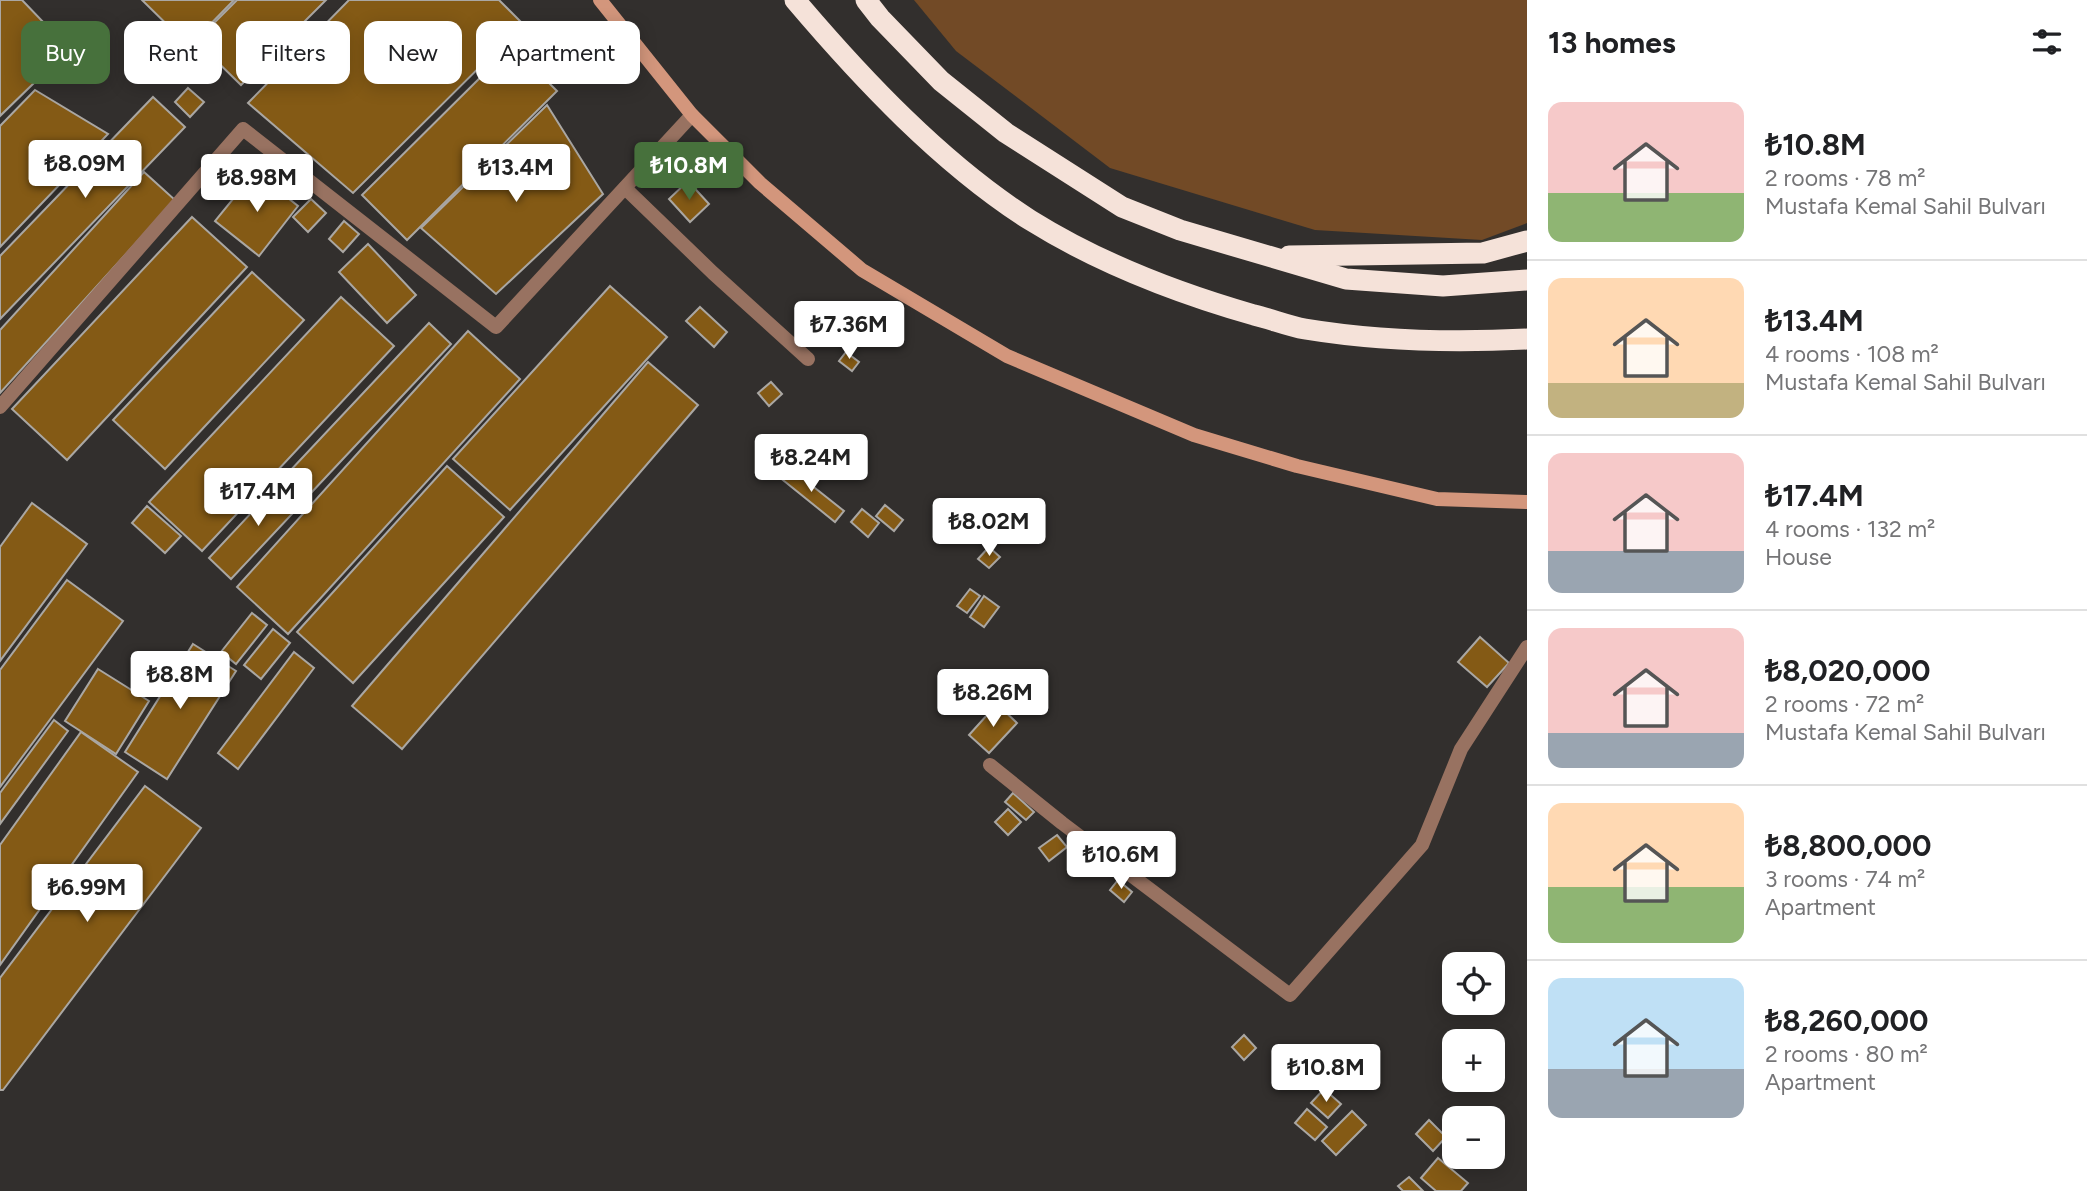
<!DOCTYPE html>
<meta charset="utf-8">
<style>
:root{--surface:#fff;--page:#f2f2f2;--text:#202124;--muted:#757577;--line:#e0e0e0;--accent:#47713c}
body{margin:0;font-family:Figtree,sans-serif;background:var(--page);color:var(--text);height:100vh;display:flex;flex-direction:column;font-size:26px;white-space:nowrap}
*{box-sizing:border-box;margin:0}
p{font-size:23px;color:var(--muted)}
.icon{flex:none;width:38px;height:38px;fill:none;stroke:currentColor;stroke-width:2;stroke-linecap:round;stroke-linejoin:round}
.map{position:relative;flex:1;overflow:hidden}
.drawer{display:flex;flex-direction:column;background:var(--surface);width:560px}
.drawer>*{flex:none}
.guide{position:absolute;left:21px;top:21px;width:665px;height:63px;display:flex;gap:14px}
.buttons{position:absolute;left:1442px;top:952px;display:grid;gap:14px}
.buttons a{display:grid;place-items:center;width:63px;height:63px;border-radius:14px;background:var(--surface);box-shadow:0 4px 18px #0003;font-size:35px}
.price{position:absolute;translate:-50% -60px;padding:0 16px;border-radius:7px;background:#fff;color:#222;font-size:23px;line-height:46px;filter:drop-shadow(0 2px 4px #0008)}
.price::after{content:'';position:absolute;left:50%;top:42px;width:21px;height:16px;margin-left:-10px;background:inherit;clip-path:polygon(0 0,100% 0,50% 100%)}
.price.current{background:var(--accent);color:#fff}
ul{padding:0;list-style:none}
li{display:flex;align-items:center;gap:21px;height:175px;padding:0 21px}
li+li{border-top:2px solid var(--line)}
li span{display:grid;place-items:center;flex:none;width:196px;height:140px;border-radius:14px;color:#555}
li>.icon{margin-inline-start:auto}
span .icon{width:84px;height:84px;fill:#fffc;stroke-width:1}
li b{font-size:30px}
h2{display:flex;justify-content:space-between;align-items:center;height:84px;padding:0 21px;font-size:30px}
.tag{padding:0 24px;border-radius:14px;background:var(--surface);box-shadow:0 4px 18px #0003;font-size:24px;line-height:63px}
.tag.current{background:var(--accent);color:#fff}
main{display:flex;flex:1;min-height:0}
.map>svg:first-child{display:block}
.green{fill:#724a26}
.building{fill:#845a15;stroke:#aaa7a3;stroke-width:2}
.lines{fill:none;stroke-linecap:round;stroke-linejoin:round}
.service{stroke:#987261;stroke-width:14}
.minor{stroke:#987261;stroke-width:14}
.secondary{stroke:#d3967c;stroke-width:14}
.motorway{stroke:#f5e2d9;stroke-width:21}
</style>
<main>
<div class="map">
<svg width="1527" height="1191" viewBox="0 0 1527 1191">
<rect width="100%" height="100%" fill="#322f2d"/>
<!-- green -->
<path class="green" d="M914 0H1527V223L1482 240 1315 230 1110 168 956 51Z"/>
<!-- building -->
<g class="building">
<path d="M0 0H22L69 49 0 116Z"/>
<path d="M142 0H234L189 46Z"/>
<path d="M237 0H326L241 85 196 41Z"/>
<path d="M349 0H499L523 24 353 193 248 103Z"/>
<path d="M512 46 557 91 407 240 362 195Z"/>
<path d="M188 88 204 102 190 117 175 102Z"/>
<path d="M35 90 108 134 0 247V126Z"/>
<path d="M153 97 185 127 0 319V256Z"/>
<path d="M547 105 603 194 496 294 421 228Z"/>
<path d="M144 172 175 200 0 393V330Z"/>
<path d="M255 172 298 206 259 256 215 221Z"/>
<path d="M688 181 709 204 690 222 669 199Z"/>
<path d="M311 199 326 213 308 232 293 217Z"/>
<path d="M192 217 247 267 67 460 12 409Z"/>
<path d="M344 221 359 234 343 252 329 239Z"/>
<path d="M368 244 416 295 387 323 339 272Z"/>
<path d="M252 272 304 320 165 469 113 420Z"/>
<path d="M610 286 667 337 510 510 453 459Z"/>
<path d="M341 297 394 346 202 551 149 502Z"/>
<path d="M700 307 727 332 714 347 686 321Z"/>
<path d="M429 323 451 344 310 494 288 473Z"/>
<path d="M468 331 520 379 288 634 237 587Z"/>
<path d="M846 352 859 362 852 371 839 361Z"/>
<path d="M648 362 698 405 402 749 352 706Z"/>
<path d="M771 382 782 394 769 406 758 393Z"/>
<path d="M786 465 844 511 835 522 778 476Z"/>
<path d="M447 466 504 517 353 683 297 632Z"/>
<path d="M285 477 307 498 231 579 209 558Z"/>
<path d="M32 503 87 544 0 661V547Z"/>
<path d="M885 505 903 520 894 531 876 516Z"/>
<path d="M147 506 181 536 165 553 132 523Z"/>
<path d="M862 509 879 523 868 537 851 522Z"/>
<path d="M989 547 1000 557 989 568 978 559Z"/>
<path d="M67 580 123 621 0 787V670Z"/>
<path d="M970 589 980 596 967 613 957 606Z"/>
<path d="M984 596 999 607 984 627 970 617Z"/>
<path d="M252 613 267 625 236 664 221 652Z"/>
<path d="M273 629 290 643 261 679 244 665Z"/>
<path d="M1480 637 1509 663 1487 687 1458 662Z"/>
<path d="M193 644 236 671 167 779 125 752Z"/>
<path d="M294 652 314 668 238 769 218 753Z"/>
<path d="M98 669 149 701 116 754 65 721Z"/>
<path d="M997 704 1017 723 989 753 969 735Z"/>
<path d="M54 720 68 731 0 824V793Z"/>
<path d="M81 732 138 772 0 965V845Z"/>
<path d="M145 786 201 828 3 1090H0V978Z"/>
<path d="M1013 793 1034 812 1026 820 1005 802Z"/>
<path d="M1008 809 1021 822 1008 835 995 822Z"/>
<path d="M1057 835 1067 847 1049 861 1039 848Z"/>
<path d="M1118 880 1132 892 1124 902 1110 890Z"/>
<path d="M1244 1035 1256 1048 1244 1060 1232 1047Z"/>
<path d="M1324 1089 1341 1104 1328 1118 1311 1103Z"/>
<path d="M1307 1109 1327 1127 1315 1140 1295 1123Z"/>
<path d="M1352 1111 1366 1125 1336 1155 1322 1141Z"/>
<path d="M1429 1120 1446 1137 1433 1151 1416 1134Z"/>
<path d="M1438 1158 1468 1183 1461 1191H1436L1421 1178Z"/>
<path d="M1409 1177 1423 1191H1403L1398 1186Z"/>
</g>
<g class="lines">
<!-- service -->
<path class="service" d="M625 188 713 273 808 359"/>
<!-- minor -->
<g class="minor">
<path d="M0 407 243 129 496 327 692 115"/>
<path d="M990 765 1062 823 1290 995 1422 845 1461 749 1527 647"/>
</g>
<!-- secondary -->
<path class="secondary" d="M600 0 692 115 760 183 862 270 1007 356 1194 435 1297 466 1437 499 1527 502"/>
<!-- motorway -->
<g class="motorway">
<path d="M795 0C862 79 942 164 1030 220 1099 263 1177 293 1254 315 1271 319 1288 326 1305 329 1378 341 1453 343 1527 339"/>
<path d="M866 0 880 18 941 81 1006 133 1122 207 1180 230 1346 279 1443 286 1527 280"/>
<path d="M1289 256 1483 253 1527 241"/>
</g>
</g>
</svg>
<div class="buttons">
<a><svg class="icon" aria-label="locate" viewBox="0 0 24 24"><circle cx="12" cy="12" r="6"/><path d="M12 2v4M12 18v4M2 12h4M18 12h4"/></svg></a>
<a>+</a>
<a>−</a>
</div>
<b class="price" style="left:85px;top:200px">₺8.09M</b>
<b class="price current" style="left:689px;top:202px">₺10.8M</b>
<b class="price" style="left:516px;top:204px">₺13.4M</b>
<b class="price" style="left:257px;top:214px">₺8.98M</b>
<b class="price" style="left:849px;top:361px">₺7.36M</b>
<b class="price" style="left:811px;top:494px">₺8.24M</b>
<b class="price" style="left:258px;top:528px">₺17.4M</b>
<b class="price" style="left:989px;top:558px">₺8.02M</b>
<b class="price" style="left:180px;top:711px">₺8.8M</b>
<b class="price" style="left:993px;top:729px">₺8.26M</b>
<b class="price" style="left:1121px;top:891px">₺10.6M</b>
<b class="price" style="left:87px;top:924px">₺6.99M</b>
<b class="price" style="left:1326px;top:1104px">₺10.8M</b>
<div class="guide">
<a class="tag current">Buy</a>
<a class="tag">Rent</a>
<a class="tag">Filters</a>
<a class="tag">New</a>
<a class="tag">Apartment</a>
</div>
</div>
<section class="drawer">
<h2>13 homes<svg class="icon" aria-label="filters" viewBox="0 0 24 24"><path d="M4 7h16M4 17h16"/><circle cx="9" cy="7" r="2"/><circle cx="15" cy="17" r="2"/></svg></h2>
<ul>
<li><span style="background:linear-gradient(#f6c9c9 65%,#8fb573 0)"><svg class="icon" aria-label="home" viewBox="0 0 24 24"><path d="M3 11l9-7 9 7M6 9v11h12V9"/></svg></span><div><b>₺10.8M</b><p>2 rooms · 78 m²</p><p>Mustafa Kemal Sahil Bulvarı</p></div></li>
<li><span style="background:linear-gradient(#ffd9b3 75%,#c2b280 0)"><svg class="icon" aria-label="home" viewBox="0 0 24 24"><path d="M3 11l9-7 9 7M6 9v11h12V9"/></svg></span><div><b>₺13.4M</b><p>4 rooms · 108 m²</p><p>Mustafa Kemal Sahil Bulvarı</p></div></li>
<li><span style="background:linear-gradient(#f6c9c9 70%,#9aa5b1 0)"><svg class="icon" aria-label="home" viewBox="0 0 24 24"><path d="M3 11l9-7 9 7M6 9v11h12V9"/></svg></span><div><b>₺17.4M</b><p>4 rooms · 132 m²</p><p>House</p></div></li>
<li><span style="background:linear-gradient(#f6c9c9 75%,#9aa5b1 0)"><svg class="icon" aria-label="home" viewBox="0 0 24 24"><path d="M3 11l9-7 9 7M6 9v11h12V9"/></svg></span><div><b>₺8,020,000</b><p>2 rooms · 72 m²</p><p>Mustafa Kemal Sahil Bulvarı</p></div></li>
<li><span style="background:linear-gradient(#ffd9b3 60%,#8fb573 0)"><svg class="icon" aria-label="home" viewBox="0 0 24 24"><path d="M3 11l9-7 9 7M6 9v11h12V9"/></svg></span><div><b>₺8,800,000</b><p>3 rooms · 74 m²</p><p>Apartment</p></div></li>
<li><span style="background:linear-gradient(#bfe0f5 65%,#9aa5b1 0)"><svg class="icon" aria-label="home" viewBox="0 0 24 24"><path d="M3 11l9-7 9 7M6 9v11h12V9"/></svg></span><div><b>₺8,260,000</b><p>2 rooms · 80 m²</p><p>Apartment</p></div></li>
</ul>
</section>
</main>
